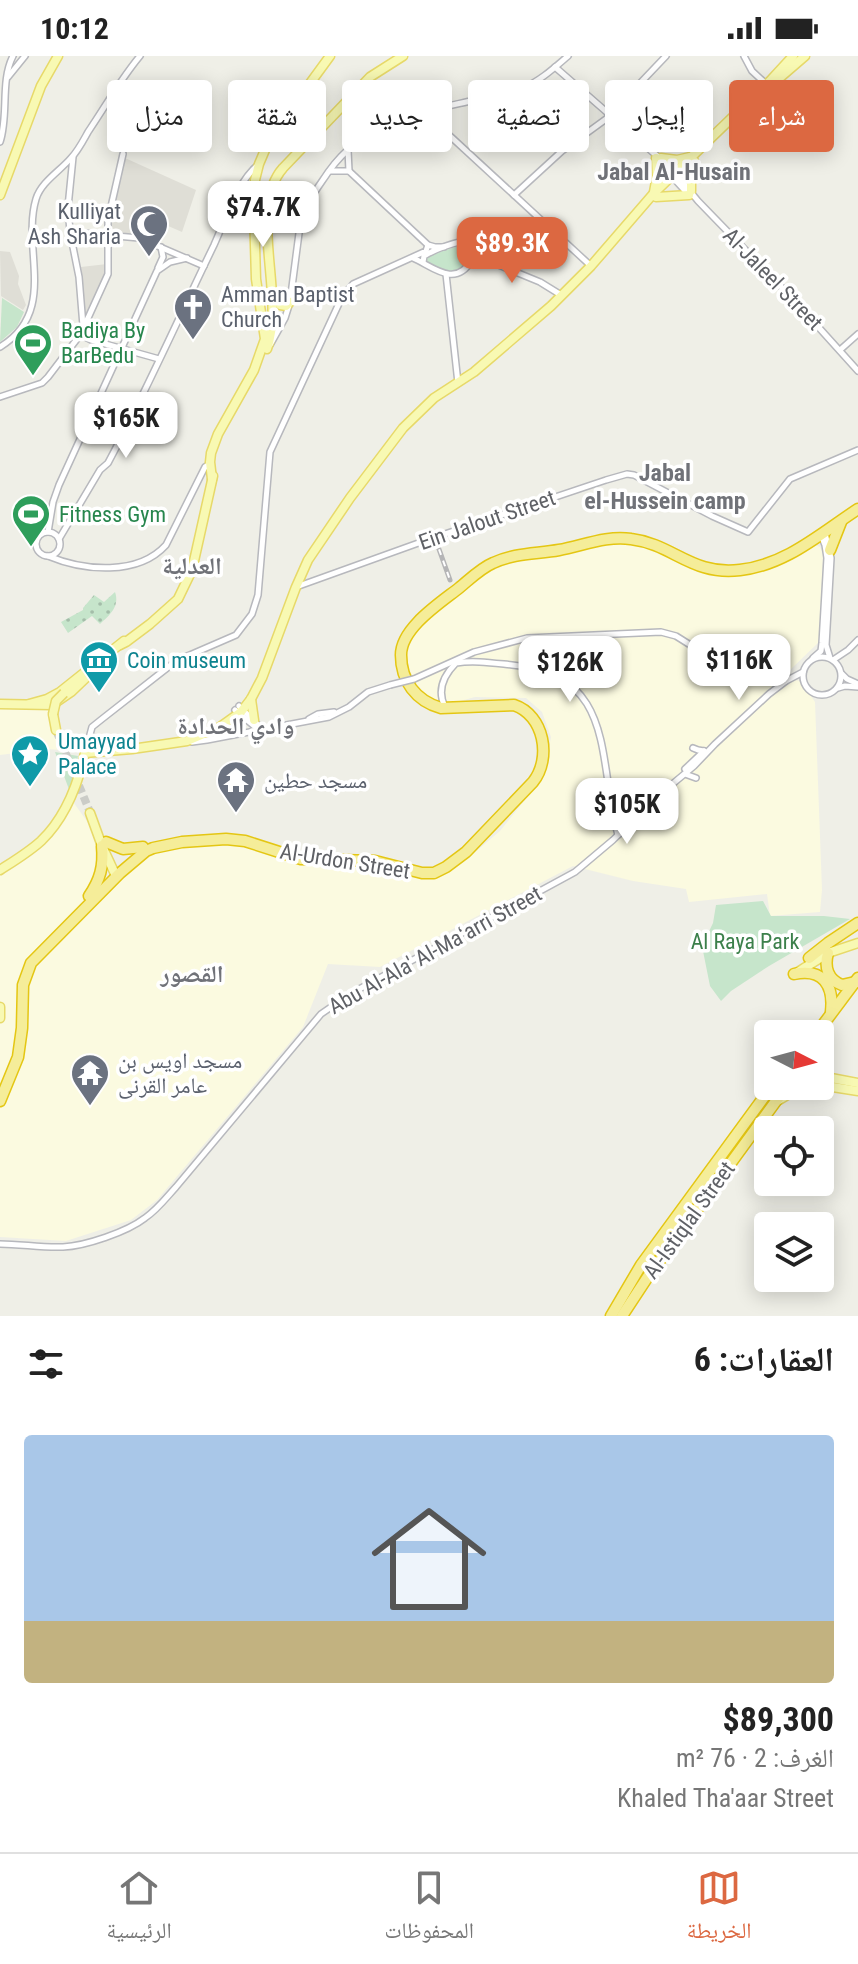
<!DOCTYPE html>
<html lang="ar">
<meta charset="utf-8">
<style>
:root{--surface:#fff;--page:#f6f6f6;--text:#222;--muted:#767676;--line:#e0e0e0;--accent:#dc6841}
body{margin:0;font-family:"Roboto Condensed","Noto Naskh Arabic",sans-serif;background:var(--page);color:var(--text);direction:rtl;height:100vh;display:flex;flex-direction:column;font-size:30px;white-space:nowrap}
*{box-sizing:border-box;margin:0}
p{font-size:26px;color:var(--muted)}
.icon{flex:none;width:44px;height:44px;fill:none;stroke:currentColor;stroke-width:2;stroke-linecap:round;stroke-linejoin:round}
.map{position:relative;height:1260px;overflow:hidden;direction:ltr}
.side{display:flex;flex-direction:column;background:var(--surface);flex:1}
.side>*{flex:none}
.guide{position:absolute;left:24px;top:24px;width:810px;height:72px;direction:rtl;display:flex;gap:16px}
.needle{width:52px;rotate:96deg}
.tools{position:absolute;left:754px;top:964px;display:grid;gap:16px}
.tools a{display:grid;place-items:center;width:80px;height:80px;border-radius:8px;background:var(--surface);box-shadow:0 4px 20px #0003;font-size:40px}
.price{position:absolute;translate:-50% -68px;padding:0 18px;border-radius:16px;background:#fff;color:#222;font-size:26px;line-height:52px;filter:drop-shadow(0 2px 4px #0008)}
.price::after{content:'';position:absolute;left:50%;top:48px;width:24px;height:18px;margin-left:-12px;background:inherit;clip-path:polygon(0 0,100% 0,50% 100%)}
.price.active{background:var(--accent);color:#fff}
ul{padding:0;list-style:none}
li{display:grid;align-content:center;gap:16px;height:424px;padding:0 24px}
li span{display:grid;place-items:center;height:248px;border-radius:8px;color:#555}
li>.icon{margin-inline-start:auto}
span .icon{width:144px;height:144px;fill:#fffc;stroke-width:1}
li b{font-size:34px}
h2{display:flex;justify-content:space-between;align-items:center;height:96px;padding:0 24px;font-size:34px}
.tag{padding:0 28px;border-radius:8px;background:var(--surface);box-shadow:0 4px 20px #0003;font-size:28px;line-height:72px}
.tag.active{background:var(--accent);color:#fff}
.status{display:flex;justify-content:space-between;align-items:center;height:56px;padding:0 40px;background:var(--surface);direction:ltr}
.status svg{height:22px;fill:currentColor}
.tabs{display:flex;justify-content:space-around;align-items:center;height:112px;border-top:2px solid var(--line);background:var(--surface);font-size:22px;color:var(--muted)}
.tabs a{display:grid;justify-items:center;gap:4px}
.tabs .active{color:var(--accent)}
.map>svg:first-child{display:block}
.commercial{fill:#fbfae0}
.education{fill:#dfded6}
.grass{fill:url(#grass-dots)}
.park{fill:#c6e5cb}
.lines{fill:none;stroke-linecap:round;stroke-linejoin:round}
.major-tunnel{stroke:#cbccc7;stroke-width:8;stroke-dasharray:8 4;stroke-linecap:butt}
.minor-casing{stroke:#b7b8bd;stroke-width:8}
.major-casing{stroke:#e7d969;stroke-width:11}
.highway-casing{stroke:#e4c613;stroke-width:13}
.minor{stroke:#fff;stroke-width:5}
.major{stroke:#f8f9b3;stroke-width:8}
.highway{stroke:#f5ed99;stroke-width:10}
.rail-casing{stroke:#b5b5b6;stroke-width:5}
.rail{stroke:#fff;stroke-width:2;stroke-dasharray:6;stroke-linecap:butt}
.minor-bridge-casing{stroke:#b7b8bd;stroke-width:8;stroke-linecap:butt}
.major-bridge-casing{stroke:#e7d969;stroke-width:11;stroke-linecap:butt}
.minor-bridge{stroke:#fff;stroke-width:5}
.major-bridge{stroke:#f8f9b3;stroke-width:8}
.labels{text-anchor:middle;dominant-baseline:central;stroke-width:7;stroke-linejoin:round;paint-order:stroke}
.worship-label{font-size:22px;fill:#5b616d;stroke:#fff;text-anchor:start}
.street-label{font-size:22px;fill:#5f6166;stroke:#fff}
.leisure-label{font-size:22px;fill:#27864d;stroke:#fff;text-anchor:start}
.culture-label{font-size:22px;fill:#0d838f;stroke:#fff;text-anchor:start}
.park-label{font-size:22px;fill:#3c804b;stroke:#fff}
.neighbourhood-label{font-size:24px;font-weight:bold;fill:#707278;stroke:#fff}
</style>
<div class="status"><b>10:12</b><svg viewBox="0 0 49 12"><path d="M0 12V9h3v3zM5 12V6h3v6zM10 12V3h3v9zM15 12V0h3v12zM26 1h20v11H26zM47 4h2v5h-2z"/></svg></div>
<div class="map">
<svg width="858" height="1260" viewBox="0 0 858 1260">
<defs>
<pattern id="grass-dots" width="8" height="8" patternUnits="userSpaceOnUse" patternTransform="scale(2)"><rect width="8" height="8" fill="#c6e5cb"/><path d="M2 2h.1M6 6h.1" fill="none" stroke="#a4bda9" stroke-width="1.8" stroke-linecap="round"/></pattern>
</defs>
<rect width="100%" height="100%" fill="#efefe7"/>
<!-- commercial -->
<g class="commercial">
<path d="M624 476 655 487 717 515 757 511 810 487 820 491 823 498 819 586 789 615 787 623 801 625 815 646 822 834 820 856 770 860 767 838 689 846 686 833 633 825 573 810 380 911 328 908 303 971 157 1144 131 1164 66 1185 0 1181V812L32 792 71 743 89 768 98 792 96 816 114 826 143 794 213 782 297 803H376L416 816 445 814 461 808 500 775 540 725 546 708 551 681 542 656 526 642 475 641 453 647 433 644 419 633 409 614 402 591 408 568 479 515 541 494Z"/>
<path d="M51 650 49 663 61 694 47 693 0 699V651Z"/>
</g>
<!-- education -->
<g class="education">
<path d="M125 102 196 134 182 176 159 166 156 171 137 163 130 178 111 174 110 172V161Z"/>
<path d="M0 195 10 196 19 220 18 228 26 249 23 254 1 240Z"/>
<path d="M107 208 106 218 88 259 84 258 81 211Z"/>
</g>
<!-- grass -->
<path class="grass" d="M115 536C120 550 110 559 100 568L92 560 68 577 61 566 83 554V552L94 539 104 546Z"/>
<!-- park -->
<g class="park">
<path d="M469 187 472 189 473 197C461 219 445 221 426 206L425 201 429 199Z"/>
<path d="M2 242 24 256 17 271 0 286Z"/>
<path d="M55 696 78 700 73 729 70 736Z"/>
<path d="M763 845 771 860H824L850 863 769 910 731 935 721 945 710 930 702 890 713 867 716 849Z"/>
</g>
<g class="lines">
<!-- major-tunnel -->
<path class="major-tunnel" d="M56 674 90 756"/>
<defs>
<g id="minor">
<path d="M744 0 752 15 766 28"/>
<path d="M555 11 672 113 698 145 794 244 858 315"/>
<path d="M8 21 25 0"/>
<path d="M424 56 591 210"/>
<path d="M0 86C9 59 0 25 13 0"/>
<path d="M348 94 349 115 428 189 435 191H444"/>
<path d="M73 101 68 151 70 176 79 221 83 270"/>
<path d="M658 105 689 139"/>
<path d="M330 115H349"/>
<path d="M514 139 562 95 606 63 666 0"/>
<path d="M71 176 139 182 204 210"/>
<path d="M474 199 540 226 561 239"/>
<path d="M413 202C432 210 455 233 472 204 476 196 476 192 473 184"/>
<path d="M423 206 424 200C457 180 499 181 536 175L545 169"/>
<path d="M158 212 163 201 161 191"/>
<path d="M446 218 458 327"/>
<path d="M82 274 85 281 91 284 159 303"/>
<path d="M270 289 285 262 290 246 301 162C307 145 319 130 329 115 366 64 418 57 475 44 491 41 508 39 523 32 540 25 554 12 568 0"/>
<path d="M0 291C59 255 21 193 36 143 41 126 60 115 71 102 78 95 83 85 88 76 105 51 120 24 140 0"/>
<path d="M840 294 858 278"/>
<path d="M0 341 42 327 48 321 77 283 88 262 108 218V164L123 98"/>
<circle cx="48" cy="488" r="12"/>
<path d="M48 476 53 446 59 429 157 215 170 206 187 202"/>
<path d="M825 477 831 502 826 589 830 602"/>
<path d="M59 483 100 414 108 407C146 336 179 261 214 189 225 165 238 124 259 108"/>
<path d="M48 500C84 515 138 520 166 489L205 411 210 408"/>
<path d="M296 531 424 485 606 424 627 418 634 419 712 460 748 476 790 423 858 394"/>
<circle cx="822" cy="620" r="19"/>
<path d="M813 602 821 595 822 587 827 502 825 489 821 479"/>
<path d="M833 604 848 594 858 584"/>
<path d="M842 618 847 623 858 628"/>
<path d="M414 623 474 596 527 582 661 576 676 580 711 602 786 625"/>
<path d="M838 632 845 630 858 631"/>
<path d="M239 650 262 673"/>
<path d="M445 651C437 635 443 620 456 607 474 604 493 607 512 609 617 618 597 703 618 779"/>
<path d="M235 654 259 674"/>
<path d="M309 663 318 658 334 656"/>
<path d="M192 686 207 684 329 661 349 651 368 636 390 629"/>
<path d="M693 692 698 694 704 695"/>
<path d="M85 697 92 671 102 663 176 605 236 579 252 558 258 539 270 396 342 241 353 228 426 195 428 189"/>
<path d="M685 713 704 695"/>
<path d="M685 718 696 722"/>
<path d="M0 1188C21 1188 42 1192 63 1191 85 1190 127 1176 145 1162 157 1154 166 1142 176 1131L321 958 350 938 575 816 613 784 658 740 694 710 715 688 769 638 786 625 803 616"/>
</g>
<g id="major">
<path d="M776 25 805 0"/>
<path d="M661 102 677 104 690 101"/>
<path d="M691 135V120L694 105"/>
<path d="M654 136 657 120 656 102"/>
<path d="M0 139 41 30 58 0"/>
<path d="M656 141 689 139"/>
<path d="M276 238 280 249 286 250 290 246"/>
<path d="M267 293C286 240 247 153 283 112L370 21 403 0"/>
<path d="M212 423 210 406 211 397 218 378 254 314 265 283 256 223 254 155 255 124 259 108 270 82 330 0"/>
<path d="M120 589 126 586 150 568 178 543 192 514 213 420"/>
<path d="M251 643 254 664"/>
<path d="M0 648 52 649 71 636 94 614"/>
<path d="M29 648 47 643 60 636 124 585"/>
<path d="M53 658 56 674"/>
<path d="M90 757 102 790 116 820"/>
<path d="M0 814C14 805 29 796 41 785 65 762 78 728 85 697L132 693 187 685 220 671 241 656 251 643 262 622 296 531 308 504 350 442 403 372 434 342 474 316 551 250 591 210 654 137 770 25 793 0"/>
<path d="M798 916 828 897 858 887"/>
<path d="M0 951V962"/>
<path d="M820 1013 831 1022 858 1027"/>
<path d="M820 1029 858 1035"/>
<path d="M779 1044 794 1035 813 1030"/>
</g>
<g id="highway">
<path d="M830 494 841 466"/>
<path d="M106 786 123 793 143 791"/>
<path d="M89 840C100 824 104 810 102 790"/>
<path d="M828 897C824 911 828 924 842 929L855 926"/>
<path d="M809 902 828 887 858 867"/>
<path d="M794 918C823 912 834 929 831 956"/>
<path d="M816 978 858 922"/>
<path d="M820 1019 826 1020"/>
<path d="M0 1045 18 1001 22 972 23 929 31 907 120 817 146 795 153 792 182 786 226 783 245 785 301 803 375 805 422 817H434L446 811 466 796 533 726C552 702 544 659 514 649L441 652C416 645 401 625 401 599 401 572 440 547 459 532 470 523 481 512 493 507 514 497 537 498 559 494 582 490 607 479 631 483 673 488 692 520 740 514 786 509 821 477 858 453"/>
<path d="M611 1260 641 1209 772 1030"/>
<path d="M622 1260 647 1222 787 1030"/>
</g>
</defs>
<!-- minor casing -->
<use href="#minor" class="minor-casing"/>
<!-- major casing -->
<use href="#major" class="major-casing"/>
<!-- highway casing -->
<use href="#highway" class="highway-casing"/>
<!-- minor -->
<use href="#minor" class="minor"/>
<!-- major -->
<use href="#major" class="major"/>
<!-- highway -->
<use href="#highway" class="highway"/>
<defs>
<path id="rail" d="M435 482 450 524"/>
</defs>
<!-- rail casing -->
<use href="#rail" class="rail-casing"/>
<!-- rail -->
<use href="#rail" class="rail"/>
<defs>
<path id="minor-bridge" d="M390 629 414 623"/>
<path id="major-bridge" d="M53 658 56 645 64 637"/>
</defs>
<!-- minor-bridge casing -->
<use href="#minor-bridge" class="minor-bridge-casing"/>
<!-- major-bridge casing -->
<use href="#major-bridge" class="major-bridge-casing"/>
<!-- minor-bridge -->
<use href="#minor-bridge" class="minor-bridge"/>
<!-- major-bridge -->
<use href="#major-bridge" class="major-bridge"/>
</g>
<!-- icons -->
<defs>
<symbol id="mosque-pin" viewBox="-11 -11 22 30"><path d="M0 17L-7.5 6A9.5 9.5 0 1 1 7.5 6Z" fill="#6b7280" stroke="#fff"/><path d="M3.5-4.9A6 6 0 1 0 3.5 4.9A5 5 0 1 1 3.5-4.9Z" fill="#fff"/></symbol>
<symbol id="church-pin" viewBox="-11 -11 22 30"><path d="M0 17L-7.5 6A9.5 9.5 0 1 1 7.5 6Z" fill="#6b7280" stroke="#fff"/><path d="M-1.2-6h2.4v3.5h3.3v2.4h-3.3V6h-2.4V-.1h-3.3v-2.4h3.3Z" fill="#fff"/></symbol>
<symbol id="stadium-pin" viewBox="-11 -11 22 30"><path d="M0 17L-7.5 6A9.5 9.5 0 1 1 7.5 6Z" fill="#2e9e5b" stroke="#fff"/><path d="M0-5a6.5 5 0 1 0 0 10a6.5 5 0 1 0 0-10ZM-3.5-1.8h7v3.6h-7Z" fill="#fff"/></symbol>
<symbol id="museum-pin" viewBox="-11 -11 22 30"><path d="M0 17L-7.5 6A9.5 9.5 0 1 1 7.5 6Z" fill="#0f9aa8" stroke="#fff"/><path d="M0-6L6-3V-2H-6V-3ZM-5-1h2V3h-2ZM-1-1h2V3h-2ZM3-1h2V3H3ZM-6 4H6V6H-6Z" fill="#fff"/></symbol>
<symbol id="sight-pin" viewBox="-11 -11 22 30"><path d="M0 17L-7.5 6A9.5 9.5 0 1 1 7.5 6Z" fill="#0f9aa8" stroke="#fff"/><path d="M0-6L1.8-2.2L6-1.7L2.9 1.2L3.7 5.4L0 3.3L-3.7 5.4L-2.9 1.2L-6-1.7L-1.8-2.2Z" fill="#fff"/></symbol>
<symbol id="temple-pin" viewBox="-11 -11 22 30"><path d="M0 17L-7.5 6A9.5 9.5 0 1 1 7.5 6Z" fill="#6b7280" stroke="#fff"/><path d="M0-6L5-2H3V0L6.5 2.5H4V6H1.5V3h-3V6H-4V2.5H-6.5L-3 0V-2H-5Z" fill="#fff"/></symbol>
</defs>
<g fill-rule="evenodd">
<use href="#mosque-pin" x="127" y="146" width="44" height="60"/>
<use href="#church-pin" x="171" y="229" width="44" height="60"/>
<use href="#stadium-pin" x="11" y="265" width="44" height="60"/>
<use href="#stadium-pin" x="9" y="436" width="44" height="60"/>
<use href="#museum-pin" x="77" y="582" width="44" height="60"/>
<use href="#sight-pin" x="8" y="676" width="44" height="60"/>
<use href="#temple-pin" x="214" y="702" width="44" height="60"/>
<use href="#temple-pin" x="68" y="995" width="44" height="60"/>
</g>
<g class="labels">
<!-- worship labels -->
<g class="worship-label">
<text x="121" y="155" text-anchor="end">Kulliyat<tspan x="121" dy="25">Ash Sharia</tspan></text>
<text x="221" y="238">Amman Baptist<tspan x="221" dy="25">Church</tspan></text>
<text x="264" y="724">مسجد حطين</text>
<text x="118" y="1004">مسجد اويس بن<tspan x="118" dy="25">عامر القرنى</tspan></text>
</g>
<!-- street labels -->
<g class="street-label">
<text transform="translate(773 223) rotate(46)">Al-Jaleel Street</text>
<text transform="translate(487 464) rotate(-19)">Ein Jalout Street</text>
<text transform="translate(345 805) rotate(9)">Al-Urdon Street</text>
<text transform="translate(435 894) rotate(-29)">Abu Al-Ala' Al-Maʻarri Street</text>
<text transform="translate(689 1164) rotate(-54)">Al-Istiqlal Street</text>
</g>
<!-- leisure labels -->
<g class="leisure-label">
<text x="61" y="274">Badiya By<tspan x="61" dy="25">BarBedu</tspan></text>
<text x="59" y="458">Fitness Gym</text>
</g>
<!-- culture labels -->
<g class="culture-label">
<text x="127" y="604">Coin museum</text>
<text x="58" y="685">Umayyad<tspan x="58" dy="25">Palace</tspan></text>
</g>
<!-- park labels -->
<g class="park-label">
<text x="745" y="885">Al Raya Park</text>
</g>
<!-- neighbourhood labels -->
<g class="neighbourhood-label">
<text x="674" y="116">Jabal Al-Husain</text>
<text x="665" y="417">Jabal<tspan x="665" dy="28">el-Hussein camp</tspan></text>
<text x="192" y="510">العدلية</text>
<text x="236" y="670">وادي الحدادة</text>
<text x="192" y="918">القصور</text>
</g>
</g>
</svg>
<div class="tools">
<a><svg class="needle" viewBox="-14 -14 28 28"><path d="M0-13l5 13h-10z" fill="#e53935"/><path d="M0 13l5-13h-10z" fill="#767676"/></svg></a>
<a><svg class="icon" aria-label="locate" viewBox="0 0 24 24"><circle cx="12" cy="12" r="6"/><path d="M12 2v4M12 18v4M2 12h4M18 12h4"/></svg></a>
<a><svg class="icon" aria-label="layers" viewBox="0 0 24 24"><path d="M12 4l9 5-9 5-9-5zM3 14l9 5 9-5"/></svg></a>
</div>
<b class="price" style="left:263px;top:193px">$74.7K</b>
<b class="price active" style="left:512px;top:229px">$89.3K</b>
<b class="price" style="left:126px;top:404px">$165K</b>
<b class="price" style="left:739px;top:646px">$116K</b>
<b class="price" style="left:570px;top:648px">$126K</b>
<b class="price" style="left:627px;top:790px">$105K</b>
<div class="guide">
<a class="tag active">شراء</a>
<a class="tag">إيجار</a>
<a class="tag">تصفية</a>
<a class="tag">جديد</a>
<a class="tag">شقة</a>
<a class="tag">منزل</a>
</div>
</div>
<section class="side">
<h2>العقارات: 6<svg class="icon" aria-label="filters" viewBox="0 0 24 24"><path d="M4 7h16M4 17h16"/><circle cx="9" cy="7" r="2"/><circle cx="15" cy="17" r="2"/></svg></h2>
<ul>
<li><span style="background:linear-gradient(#a9c7e8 75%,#c2b280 0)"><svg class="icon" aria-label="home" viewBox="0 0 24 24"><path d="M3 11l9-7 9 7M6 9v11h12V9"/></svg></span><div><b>$89,300</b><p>الغرف: 2 · 76 m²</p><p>Khaled Tha'aar Street</p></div></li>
</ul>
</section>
<nav class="tabs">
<a class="active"><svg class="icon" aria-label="map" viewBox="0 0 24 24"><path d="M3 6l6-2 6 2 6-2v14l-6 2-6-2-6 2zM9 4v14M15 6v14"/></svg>الخريطة</a>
<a><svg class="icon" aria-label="saved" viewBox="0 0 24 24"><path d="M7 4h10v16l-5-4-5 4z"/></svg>المحفوظات</a>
<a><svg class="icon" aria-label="home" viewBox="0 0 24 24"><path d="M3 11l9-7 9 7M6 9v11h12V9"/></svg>الرئيسية</a>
</nav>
